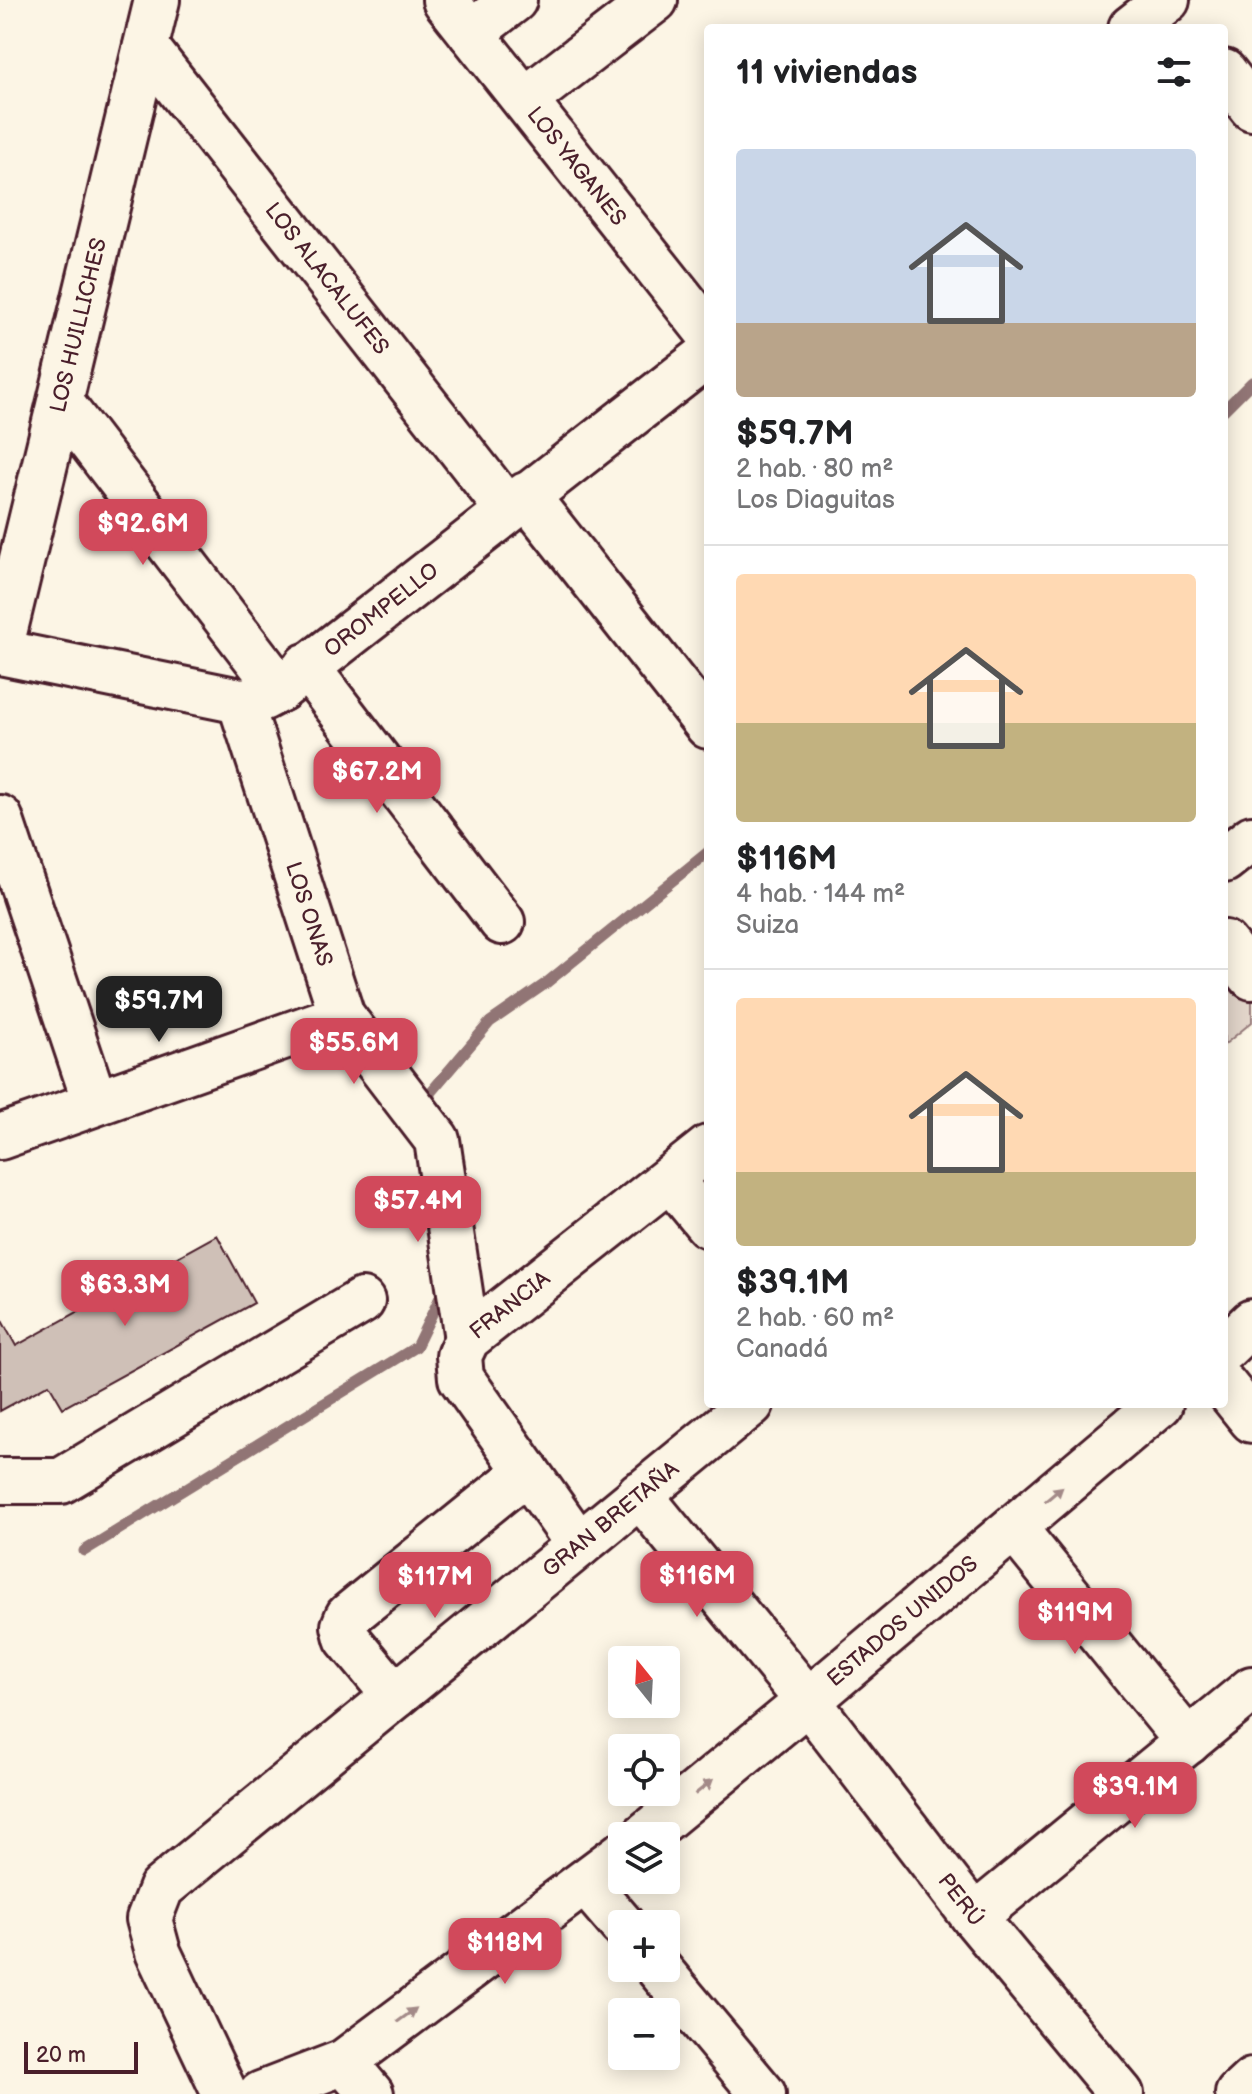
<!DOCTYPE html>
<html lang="es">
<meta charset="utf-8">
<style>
:root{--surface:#fff;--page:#f6f6f6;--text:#202124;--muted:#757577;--line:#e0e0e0;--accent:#d1495b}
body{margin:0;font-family:"Balsamiq Sans",sans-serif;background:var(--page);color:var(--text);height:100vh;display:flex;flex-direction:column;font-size:30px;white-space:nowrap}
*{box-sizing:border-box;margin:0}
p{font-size:26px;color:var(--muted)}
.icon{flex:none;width:44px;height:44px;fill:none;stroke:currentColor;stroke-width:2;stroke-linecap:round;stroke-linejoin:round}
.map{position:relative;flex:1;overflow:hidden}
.drawer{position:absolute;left:704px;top:24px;width:524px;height:1384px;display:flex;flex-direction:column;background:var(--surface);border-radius:8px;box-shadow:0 4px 20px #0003}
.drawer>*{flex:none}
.needle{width:52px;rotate:342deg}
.controls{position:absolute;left:608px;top:1646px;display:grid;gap:16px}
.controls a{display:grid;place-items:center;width:72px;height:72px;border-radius:8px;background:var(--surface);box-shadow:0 4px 20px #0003;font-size:40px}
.scale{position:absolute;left:24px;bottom:20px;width:114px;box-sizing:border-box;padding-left:8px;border:4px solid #4a1f2b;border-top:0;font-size:22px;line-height:28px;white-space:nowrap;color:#4a1f2b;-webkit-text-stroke:6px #fcf5e5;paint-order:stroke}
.price{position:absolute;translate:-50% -68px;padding:0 18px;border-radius:16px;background:var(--accent);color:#fff;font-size:26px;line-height:52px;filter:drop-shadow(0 2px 4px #0008)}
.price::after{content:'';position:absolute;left:50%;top:48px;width:24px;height:18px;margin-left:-12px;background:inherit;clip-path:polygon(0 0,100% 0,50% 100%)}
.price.current{background:#222;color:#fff}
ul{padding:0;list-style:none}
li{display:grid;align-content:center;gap:16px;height:424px;padding:0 32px}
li+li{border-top:2px solid var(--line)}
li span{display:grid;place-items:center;height:248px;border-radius:8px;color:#555}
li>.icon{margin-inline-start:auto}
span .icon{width:144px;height:144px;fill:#fffc;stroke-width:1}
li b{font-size:34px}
h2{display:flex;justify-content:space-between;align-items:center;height:96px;padding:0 32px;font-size:34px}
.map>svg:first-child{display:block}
.green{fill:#e2d5ca;stroke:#967a7a;stroke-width:2}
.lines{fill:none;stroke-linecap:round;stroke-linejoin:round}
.stream{stroke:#917474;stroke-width:11}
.building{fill:#cfc0b7;stroke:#4a1f2b;stroke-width:2}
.minor-casing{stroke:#4a1f2b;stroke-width:50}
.minor{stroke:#fcf5e5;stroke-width:44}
.oneway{fill:#a38a88}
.labels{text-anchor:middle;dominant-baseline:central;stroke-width:7;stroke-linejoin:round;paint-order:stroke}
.street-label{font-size:22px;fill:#4a1f2b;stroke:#fcf5e5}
</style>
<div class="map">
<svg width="1252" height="2094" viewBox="0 0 1252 2094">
<rect width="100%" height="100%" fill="#fcf5e5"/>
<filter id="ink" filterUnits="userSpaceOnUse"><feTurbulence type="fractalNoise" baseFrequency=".0125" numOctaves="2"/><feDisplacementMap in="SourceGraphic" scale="16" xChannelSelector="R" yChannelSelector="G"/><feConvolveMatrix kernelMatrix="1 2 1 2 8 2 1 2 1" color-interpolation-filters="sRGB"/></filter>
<g filter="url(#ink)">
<!-- green -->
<path class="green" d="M1224 960 1252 992V1022L1224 1045Z"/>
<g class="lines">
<!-- stream -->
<g class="stream">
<path d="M1224 410 1252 382"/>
<path d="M430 1107V1093L490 1022 545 984 708 852"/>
<path d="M84 1551 416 1347 445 1287"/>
</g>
</g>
<!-- building -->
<path class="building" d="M217 1235 254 1303 63 1408 49 1384 0 1411V1317L16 1346Z"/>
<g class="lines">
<defs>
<g id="minor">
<path id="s1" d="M445 0 708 332"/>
<path d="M1131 28 1167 0"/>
<path d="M471 33 514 0"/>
<path id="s2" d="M146 47 508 510"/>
<path d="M1224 72 1252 108"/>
<path d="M525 100 655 0"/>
<path d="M61 403 280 689"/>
<path d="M526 495 708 726"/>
<path id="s3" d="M0 650 157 0"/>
<path id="s4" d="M0 652 240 701 263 698 280 689 708 355"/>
<path d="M306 666 502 922"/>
<path id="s5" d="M240 701 342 1016 437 1140 467 1339"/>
<path d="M0 818 95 1102"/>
<path d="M1224 860 1252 838"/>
<path d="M1224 943 1252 977"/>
<path d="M0 1137 342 1016"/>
<path d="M670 1179 708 1225"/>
<path d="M1224 1349 1252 1322"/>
<path d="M1224 1385 1252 1420"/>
<path d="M0 1481H61L362 1301"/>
<path id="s6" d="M639 1494 808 1701 974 1917 1121 2094"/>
<path d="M1014 1528 1188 1742"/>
<path id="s7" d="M579 1545 461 1378 459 1356 467 1339 708 1148"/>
<path d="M395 1696 347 1638 344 1626 348 1616 527 1471"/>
<path id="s8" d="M644 1836 808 1701 1160 1404"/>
<path d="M586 1883 622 1925"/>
<path d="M974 1917 1252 1689"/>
<path d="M658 1968 763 2094"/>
<path d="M344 2062 371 2094"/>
<path id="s9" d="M225 2094 158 1952 149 1919 161 1888 751 1404"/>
<path d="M261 2094 344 2062 622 1854"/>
<path d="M1238 2094 1252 2081"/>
</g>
</defs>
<!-- minor casing -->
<use href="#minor" class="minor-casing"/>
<!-- minor -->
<use href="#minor" class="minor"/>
</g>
<!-- one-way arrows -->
<defs><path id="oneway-solid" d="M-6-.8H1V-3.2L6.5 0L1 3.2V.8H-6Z" transform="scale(2)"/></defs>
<g class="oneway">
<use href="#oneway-solid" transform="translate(1054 1494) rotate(-40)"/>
<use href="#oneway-solid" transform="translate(704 1787) rotate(-39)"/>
<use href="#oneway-solid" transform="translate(407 2015) rotate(-36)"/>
</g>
</g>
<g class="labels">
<!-- street labels -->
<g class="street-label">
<text stroke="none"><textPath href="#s1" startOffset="212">LOS YAGANES</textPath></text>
<text stroke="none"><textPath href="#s2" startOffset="294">LOS ALACALUFES</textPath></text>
<text stroke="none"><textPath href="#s3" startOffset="334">LOS HUILLICHES</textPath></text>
<text stroke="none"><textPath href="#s4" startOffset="416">OROMPELLO</textPath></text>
<text stroke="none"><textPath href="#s5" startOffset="224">LOS ONAS</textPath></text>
<text stroke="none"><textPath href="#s7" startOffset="300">FRANCIA</textPath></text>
<text stroke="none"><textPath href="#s9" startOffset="806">GRAN BRETAÑA</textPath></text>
<text stroke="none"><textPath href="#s8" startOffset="336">ESTADOS UNIDOS</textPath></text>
<text stroke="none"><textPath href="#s6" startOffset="518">PERÚ</textPath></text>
</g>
</g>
</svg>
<div class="controls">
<a><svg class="needle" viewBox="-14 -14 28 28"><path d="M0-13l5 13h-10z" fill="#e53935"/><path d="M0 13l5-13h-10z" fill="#757577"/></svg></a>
<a><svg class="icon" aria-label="locate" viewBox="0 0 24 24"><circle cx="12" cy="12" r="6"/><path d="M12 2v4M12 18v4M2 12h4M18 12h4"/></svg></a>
<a><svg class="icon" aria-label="layers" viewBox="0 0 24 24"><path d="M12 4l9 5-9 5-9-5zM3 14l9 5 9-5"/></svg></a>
<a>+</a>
<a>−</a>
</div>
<div class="scale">20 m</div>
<b class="price" style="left:143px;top:567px">$92.6M</b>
<b class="price" style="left:377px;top:815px">$67.2M</b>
<b class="price current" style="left:159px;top:1044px">$59.7M</b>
<b class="price" style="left:354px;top:1086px">$55.6M</b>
<b class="price" style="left:418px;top:1244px">$57.4M</b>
<b class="price" style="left:125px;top:1328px">$63.3M</b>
<b class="price" style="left:697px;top:1619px">$116M</b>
<b class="price" style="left:435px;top:1620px">$117M</b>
<b class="price" style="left:1075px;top:1656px">$119M</b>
<b class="price" style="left:1135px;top:1830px">$39.1M</b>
<b class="price" style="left:505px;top:1986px">$118M</b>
<section class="drawer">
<h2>11 viviendas<svg class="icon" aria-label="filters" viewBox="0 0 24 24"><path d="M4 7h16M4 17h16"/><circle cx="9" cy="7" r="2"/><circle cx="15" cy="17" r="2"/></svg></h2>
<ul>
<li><span style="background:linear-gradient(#c9d6e8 70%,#b9a48a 0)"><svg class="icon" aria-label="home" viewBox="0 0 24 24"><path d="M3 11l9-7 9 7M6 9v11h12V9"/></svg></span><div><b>$59.7M</b><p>2 hab. · 80 m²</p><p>Los Diaguitas</p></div></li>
<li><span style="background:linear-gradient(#ffd9b3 60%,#c2b280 0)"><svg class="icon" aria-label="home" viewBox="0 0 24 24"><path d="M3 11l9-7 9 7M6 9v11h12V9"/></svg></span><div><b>$116M</b><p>4 hab. · 144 m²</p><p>Suiza</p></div></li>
<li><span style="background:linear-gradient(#ffd9b3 70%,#c2b280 0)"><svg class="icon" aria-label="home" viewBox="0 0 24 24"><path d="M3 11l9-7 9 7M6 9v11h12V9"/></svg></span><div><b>$39.1M</b><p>2 hab. · 60 m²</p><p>Canadá</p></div></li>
</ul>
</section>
</div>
